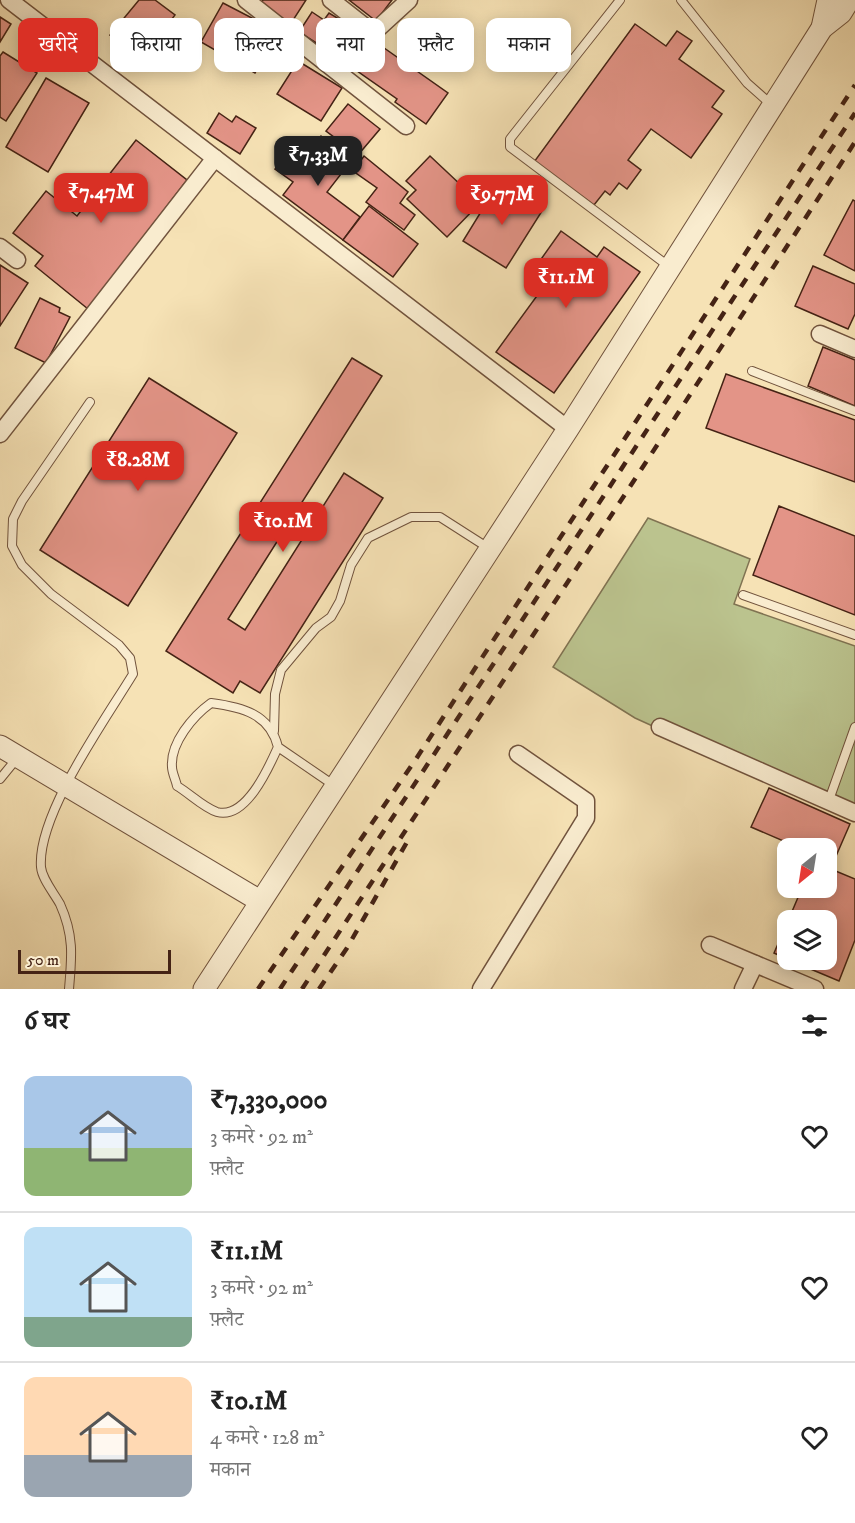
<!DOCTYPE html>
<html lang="hi">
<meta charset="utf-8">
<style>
:root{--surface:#fff;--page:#f2f2f2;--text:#222;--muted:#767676;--line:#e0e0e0;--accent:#d93025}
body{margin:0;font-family:"IM FELL DW Pica","Noto Serif Devanagari",serif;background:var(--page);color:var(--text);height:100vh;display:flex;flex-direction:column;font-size:22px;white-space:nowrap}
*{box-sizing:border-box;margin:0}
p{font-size:20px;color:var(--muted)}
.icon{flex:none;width:33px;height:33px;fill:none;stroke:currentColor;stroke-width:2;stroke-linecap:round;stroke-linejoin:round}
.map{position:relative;height:989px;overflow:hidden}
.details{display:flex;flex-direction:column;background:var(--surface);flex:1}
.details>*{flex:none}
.banner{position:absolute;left:18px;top:18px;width:819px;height:54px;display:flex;gap:12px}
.needle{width:39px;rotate:210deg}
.controls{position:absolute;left:777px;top:838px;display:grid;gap:12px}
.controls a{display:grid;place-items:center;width:60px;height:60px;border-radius:12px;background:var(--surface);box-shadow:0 3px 15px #0003;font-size:30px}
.scale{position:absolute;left:18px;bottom:15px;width:153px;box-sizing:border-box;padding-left:6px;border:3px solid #452315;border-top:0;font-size:16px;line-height:21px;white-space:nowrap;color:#452315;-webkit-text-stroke:4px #f9eccf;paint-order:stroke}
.price{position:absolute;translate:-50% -51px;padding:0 14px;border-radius:12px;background:var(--accent);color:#fff;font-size:20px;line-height:39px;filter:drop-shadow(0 2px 3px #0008)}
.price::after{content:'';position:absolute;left:50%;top:36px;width:18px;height:14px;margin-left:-9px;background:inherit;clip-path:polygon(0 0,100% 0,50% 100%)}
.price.current{background:#222;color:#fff}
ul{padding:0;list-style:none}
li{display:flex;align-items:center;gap:18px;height:150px;padding:0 24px}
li+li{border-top:2px solid var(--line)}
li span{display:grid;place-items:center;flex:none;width:168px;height:120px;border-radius:12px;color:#555}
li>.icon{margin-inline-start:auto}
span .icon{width:72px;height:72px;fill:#fffc;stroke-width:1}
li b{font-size:26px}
h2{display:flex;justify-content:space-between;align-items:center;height:72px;padding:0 24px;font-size:26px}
.tag{padding:0 21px;border-radius:12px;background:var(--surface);box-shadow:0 3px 15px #0003;font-size:21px;line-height:54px}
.tag.current{background:var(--accent);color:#fff}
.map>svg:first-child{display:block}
.green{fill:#bbc38e;stroke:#807352;stroke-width:1.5}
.building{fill:#e39487;stroke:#452315;stroke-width:1.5}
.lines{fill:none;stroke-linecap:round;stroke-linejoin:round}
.service-casing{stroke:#71533d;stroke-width:10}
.minor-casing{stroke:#71533d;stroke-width:19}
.tertiary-casing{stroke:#71533d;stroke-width:23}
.service{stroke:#f9eccf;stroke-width:8}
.minor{stroke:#f9eccf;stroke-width:16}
.tertiary{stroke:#f9eccf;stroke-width:21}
.rail{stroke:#452315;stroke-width:4.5;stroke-dasharray:10 10;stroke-linecap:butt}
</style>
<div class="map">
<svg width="855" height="989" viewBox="0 0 855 989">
<rect width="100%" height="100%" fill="#f6e2b5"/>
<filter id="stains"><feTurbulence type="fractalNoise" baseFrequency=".00333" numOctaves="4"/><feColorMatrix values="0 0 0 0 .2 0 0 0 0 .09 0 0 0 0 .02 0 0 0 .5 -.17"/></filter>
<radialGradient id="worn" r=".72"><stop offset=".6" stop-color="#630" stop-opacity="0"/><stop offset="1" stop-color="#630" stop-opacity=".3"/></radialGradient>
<!-- green -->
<path class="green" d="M648 518 750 559 734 604 855 646V818L635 718 553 667Z"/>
<!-- building -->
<g class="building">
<path d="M139 0H155L175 15 153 44 142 35 130 50 110 35Z"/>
<path d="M263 0H306L288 28 258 8Z"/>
<path d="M349 0H392L376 21Z"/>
<path d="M223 3 279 32 255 73 201 42Z"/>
<path d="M312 12 324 20 329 13 339 19 321 46 299 32Z"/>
<path d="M0 17 11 24 0 42Z"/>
<path d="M350 24 448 93 426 124 395 102 397 99 330 52Z"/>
<path d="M635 24 666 46 677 31 692 41 679 59 724 91 712 107 722 114 691 158 651 129 628 160 641 170 627 189 619 183 610 195 605 191 594 205 534 162Z"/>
<path d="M3 52 37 73 6 121 0 117V56Z"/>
<path d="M298 61 342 88 321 121 277 94Z"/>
<path d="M46 78 89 103 48 172 6 147Z"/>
<path d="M348 104 380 129 358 155 326 131Z"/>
<path d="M219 113 232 122 236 116 256 128 240 154 207 133Z"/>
<path d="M321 136 336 147 332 153 348 165 327 192 360 217 343 240 283 195 293 182 275 169 289 151 302 161Z"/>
<path d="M136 140 187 180 88 309 35 266 43 256 13 233 46 191 77 216Z"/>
<path d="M364 156 408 192 400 203 415 215 404 230 366 202 377 188 353 171Z"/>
<path d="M430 156 480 203 447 237 407 199 416 190 406 181Z"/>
<path d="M498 184 542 211 506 268 463 241Z"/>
<path d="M853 200 855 201V271L824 255Z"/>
<path d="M369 206 418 244 393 277 343 240Z"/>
<path d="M561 231 597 257 604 247 640 272 554 393 496 352 542 289 527 279Z"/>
<path d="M0 265 28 283 0 326Z"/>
<path d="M813 266 855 284V314L848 329 795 306Z"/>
<path d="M40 298 60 308 59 312 70 317 46 363 15 348Z"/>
<path d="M823 347 855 360V406L808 386Z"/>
<path d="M352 358 382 376 228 619 245 630 344 473 383 498 260 693 240 681 233 693 166 651Z"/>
<path d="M726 374 855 420V482L706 428Z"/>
<path d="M149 378 237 433 128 606 40 550Z"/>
<path d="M779 506 855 536V615L753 575Z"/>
<path d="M769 788 850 824 833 863 826 860V849H802L751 827Z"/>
<path d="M826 867 855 879V940L839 981 789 960H826V921H788L802 888H826Z"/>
<path d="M788 921V959L774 953Z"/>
</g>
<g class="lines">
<defs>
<g id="service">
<path d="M620 0 510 139V147L671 268"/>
<path d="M681 0 747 83 773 106"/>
<path d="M752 371 855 411"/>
<path d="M743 595 855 635"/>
<path d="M274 731 275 694 281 670 316 628 331 617 340 601 351 565 368 538 411 517H440L490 549"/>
<path d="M278 747C270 714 242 707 211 703 193 716 170 743 172 767 172 773 176 780 177 786 189 793 204 808 217 812 246 820 269 767 278 747L335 786"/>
<path d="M0 779 18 757"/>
<path d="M829 800 855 727"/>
<path d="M69 989C72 956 74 935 60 904 54 893 42 879 41 867 37 815 105 720 133 674L130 658 119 645 51 594 22 565 12 546 13 519 22 501 90 402"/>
</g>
<g id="minor">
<path d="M9 0 568 429"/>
<path d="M246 0 406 126"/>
<path d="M331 0 373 33 409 0"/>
<path d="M0 247 17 260"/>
<path d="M820 334 855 349"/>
<path d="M0 434 215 158"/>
<path d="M660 727 855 813"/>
<path d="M710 945 815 989"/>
<path d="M481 989 586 818V801L518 754"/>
<path d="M743 989 755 964"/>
</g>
<g id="tertiary">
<path d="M822 28 828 0"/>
<path d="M0 746 260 901"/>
<path d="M204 989 568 429 822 28 841 13 849 0"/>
</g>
</defs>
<!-- service casing -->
<use href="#service" class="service-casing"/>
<!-- minor casing -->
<use href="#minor" class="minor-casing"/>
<!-- tertiary casing -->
<use href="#tertiary" class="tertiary-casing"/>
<!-- service -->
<use href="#service" class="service"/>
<!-- minor -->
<use href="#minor" class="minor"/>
<!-- tertiary -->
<use href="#tertiary" class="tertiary"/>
<!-- rail -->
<g class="rail">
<path d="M258 989 416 759 855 85"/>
<path d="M280 989 855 113"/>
<path d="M302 989 855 142"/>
<path d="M319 989 347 948 407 842"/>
</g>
</g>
<rect width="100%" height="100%" filter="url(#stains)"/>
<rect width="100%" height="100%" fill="url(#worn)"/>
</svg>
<div class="controls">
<a><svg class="needle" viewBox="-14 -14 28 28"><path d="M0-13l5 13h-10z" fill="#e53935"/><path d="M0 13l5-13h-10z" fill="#767676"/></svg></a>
<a><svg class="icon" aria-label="layers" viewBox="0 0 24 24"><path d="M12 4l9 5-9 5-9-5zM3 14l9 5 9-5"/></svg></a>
</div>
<div class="scale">50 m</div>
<b class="price current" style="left:318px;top:187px">₹7.33M</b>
<b class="price" style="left:101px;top:224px">₹7.47M</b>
<b class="price" style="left:502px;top:226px">₹9.77M</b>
<b class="price" style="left:566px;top:309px">₹11.1M</b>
<b class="price" style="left:138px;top:492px">₹8.28M</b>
<b class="price" style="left:283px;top:553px">₹10.1M</b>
<div class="banner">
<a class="tag current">खरीदें</a>
<a class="tag">किराया</a>
<a class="tag">फ़िल्टर</a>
<a class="tag">नया</a>
<a class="tag">फ़्लैट</a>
<a class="tag">मकान</a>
</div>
</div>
<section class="details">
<h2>6 घर<svg class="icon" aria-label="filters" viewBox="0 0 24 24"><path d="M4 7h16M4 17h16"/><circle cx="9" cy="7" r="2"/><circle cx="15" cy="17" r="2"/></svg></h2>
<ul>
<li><span style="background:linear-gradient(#a9c7e8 60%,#8fb573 0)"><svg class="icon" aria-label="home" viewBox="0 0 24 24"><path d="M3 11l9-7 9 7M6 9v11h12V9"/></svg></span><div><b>₹7,330,000</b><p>3 कमरे · 92 m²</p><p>फ़्लैट</p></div><svg class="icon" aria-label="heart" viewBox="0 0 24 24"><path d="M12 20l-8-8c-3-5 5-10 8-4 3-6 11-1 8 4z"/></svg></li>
<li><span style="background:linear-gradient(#bfe0f5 75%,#7fa58c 0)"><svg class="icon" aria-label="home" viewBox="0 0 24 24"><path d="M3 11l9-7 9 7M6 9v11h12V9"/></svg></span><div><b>₹11.1M</b><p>3 कमरे · 92 m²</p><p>फ़्लैट</p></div><svg class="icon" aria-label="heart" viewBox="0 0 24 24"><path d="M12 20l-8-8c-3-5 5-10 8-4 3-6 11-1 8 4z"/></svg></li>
<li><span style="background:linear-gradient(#ffd9b3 65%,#9aa5b1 0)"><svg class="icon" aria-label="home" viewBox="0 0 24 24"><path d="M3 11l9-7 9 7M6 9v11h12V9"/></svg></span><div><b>₹10.1M</b><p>4 कमरे · 128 m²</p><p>मकान</p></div><svg class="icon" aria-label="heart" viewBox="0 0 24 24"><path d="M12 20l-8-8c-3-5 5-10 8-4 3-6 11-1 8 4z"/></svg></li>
</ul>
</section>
